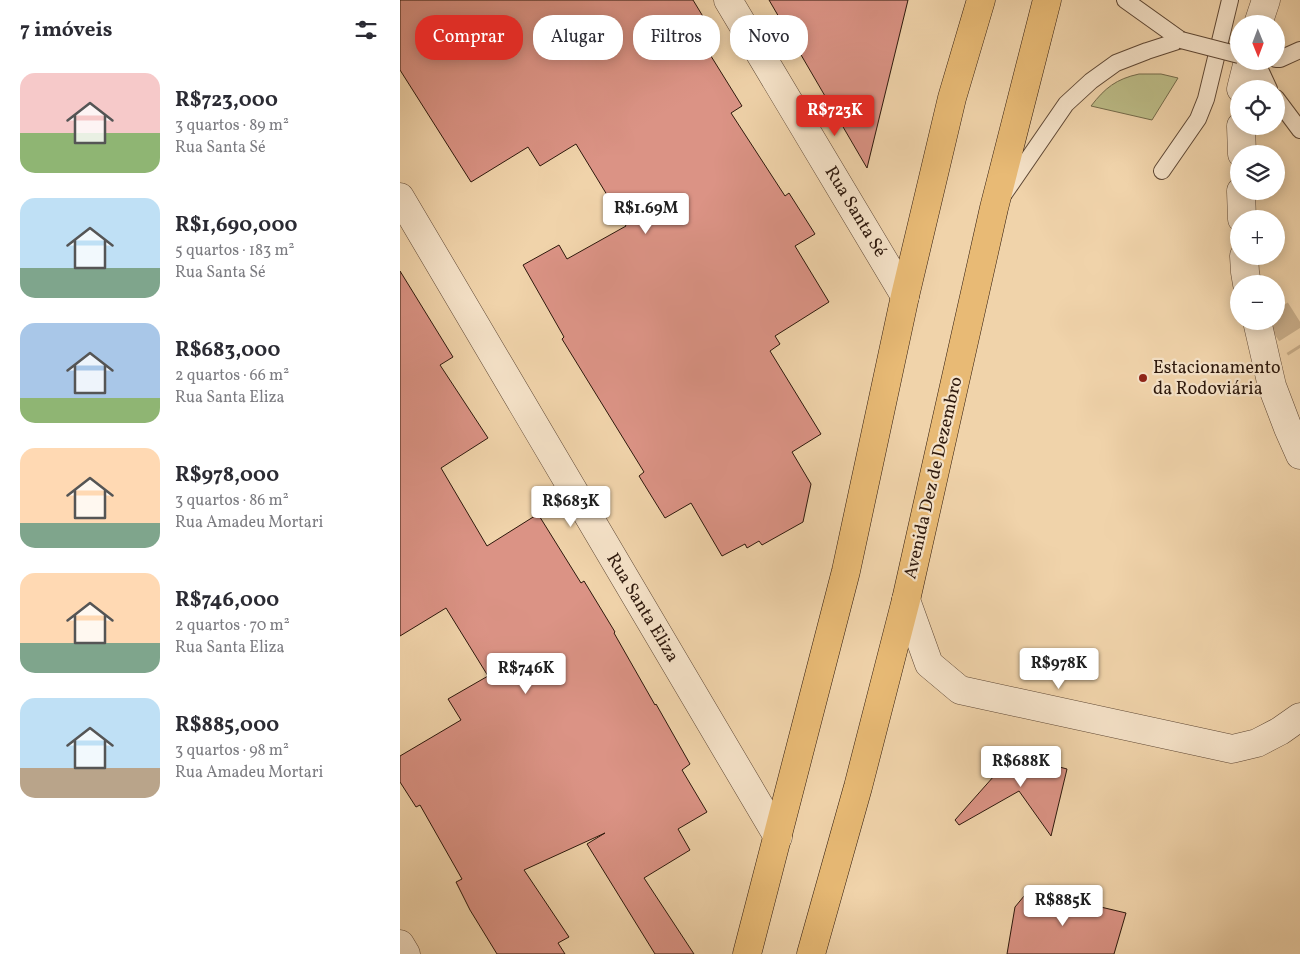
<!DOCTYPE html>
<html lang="pt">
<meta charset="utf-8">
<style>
:root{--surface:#fff;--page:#f7f7f7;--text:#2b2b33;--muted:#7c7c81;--accent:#d93025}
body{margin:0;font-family:Vollkorn,serif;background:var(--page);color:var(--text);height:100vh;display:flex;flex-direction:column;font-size:19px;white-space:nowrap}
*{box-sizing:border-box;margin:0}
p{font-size:16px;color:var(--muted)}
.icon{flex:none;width:28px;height:28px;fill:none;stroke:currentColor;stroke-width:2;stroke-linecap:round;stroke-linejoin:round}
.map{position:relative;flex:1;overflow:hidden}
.details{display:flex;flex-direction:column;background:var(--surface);width:400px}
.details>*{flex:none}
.hud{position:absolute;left:15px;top:15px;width:475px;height:45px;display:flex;gap:10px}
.needle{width:32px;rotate:179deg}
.buttons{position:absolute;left:830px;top:15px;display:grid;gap:10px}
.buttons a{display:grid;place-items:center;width:55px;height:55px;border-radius:50%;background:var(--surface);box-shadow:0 2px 12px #0003;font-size:25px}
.price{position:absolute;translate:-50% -42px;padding:0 11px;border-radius:5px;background:#fff;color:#222;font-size:16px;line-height:32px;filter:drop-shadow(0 1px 2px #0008)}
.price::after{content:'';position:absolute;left:50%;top:30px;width:15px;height:11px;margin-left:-8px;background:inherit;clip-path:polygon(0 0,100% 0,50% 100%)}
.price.selected{background:var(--accent);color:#fff}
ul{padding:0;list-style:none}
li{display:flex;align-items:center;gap:15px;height:125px;padding:0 20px}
li span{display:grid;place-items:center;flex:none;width:140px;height:100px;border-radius:15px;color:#555}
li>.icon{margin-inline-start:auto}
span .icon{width:60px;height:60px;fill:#fffc;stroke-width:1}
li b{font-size:21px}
h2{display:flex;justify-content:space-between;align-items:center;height:60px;padding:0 20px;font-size:21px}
.chip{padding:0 18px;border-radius:20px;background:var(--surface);box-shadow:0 2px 12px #0003;font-size:18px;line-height:45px}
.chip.selected{background:var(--accent);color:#fff}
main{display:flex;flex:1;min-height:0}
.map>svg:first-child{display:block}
.green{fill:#bcbc87;stroke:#746a4a}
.building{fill:#db9385;stroke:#2d180c}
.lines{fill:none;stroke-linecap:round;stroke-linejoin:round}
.street-tunnel{stroke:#c9ae8a;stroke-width:28;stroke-dasharray:28 14;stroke-linecap:butt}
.lane-casing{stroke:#5e4734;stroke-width:18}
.street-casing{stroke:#5e4734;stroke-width:29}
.highway-casing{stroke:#2d180c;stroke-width:29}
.lane{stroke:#f5e2c8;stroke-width:16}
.street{stroke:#f5e2c8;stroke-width:28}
.highway{stroke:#e8ba75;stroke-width:28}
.lane-bridge-casing{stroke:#5e4734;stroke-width:18;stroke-linecap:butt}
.lane-bridge{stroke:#f5e2c8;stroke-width:16}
.poi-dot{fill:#8f2418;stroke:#f5e2c8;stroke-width:2}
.labels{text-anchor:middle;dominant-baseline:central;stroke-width:4.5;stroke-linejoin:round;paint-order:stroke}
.street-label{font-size:18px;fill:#2d180c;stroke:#f5e2c8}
.poi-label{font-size:18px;fill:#2d180c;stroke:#f5e2c8;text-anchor:start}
</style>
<main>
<section class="details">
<h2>7 imóveis<svg class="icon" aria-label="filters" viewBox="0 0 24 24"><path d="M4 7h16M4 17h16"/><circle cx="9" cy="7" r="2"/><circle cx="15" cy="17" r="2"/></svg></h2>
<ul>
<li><span style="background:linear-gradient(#f6c9c9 60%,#8fb573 0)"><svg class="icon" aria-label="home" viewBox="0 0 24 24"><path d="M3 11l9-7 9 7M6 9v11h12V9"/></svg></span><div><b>R$723,000</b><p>3 quartos · 89 m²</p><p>Rua Santa Sé</p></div></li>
<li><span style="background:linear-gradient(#bfe0f5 70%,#7fa58c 0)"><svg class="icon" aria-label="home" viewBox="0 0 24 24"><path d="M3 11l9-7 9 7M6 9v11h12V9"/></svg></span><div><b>R$1,690,000</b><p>5 quartos · 183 m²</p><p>Rua Santa Sé</p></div></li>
<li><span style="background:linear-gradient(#a9c7e8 75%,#8fb573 0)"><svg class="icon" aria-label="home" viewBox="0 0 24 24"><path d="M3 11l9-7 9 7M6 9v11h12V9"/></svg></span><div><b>R$683,000</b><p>2 quartos · 66 m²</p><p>Rua Santa Eliza</p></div></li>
<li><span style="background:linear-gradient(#ffd9b3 75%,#7fa58c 0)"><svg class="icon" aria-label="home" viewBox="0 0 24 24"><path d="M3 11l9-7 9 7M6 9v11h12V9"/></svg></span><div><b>R$978,000</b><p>3 quartos · 86 m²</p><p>Rua Amadeu Mortari</p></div></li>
<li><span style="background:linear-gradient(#ffd9b3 70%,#7fa58c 0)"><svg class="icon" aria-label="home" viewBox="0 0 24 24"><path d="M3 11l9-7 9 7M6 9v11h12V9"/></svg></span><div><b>R$746,000</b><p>2 quartos · 70 m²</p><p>Rua Santa Eliza</p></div></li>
<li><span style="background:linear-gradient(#bfe0f5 70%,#b9a48a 0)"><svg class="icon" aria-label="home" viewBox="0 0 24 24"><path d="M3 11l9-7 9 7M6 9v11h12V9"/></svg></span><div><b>R$885,000</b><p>3 quartos · 98 m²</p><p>Rua Amadeu Mortari</p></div></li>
</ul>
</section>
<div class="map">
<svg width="900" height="954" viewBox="0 0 900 954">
<rect width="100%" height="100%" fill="#f0d3aa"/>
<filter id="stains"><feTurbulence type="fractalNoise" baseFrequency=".004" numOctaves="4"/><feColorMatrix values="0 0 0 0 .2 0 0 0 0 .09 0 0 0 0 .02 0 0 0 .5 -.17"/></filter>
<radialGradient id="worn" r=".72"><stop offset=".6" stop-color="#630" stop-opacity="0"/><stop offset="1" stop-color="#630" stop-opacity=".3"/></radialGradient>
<!-- green -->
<path class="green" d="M739 74H761L778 78 752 120 691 106C705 88 716 79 739 74Z"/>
<!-- building -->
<g class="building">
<path d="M0 0H293L313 33 301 40 342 106 331 113 385 196 389 193 415 234 395 246 429 302 375 336 380 344 370 351 421 434 392 452 411 484 403 522 362 545 359 541 347 548 345 544 322 556 291 503 265 518 239 476 244 472 162 339 164 337 123 265 159 245 167 259 226 226 176 144 140 166 128 147 71 182 0 70Z"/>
<path d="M369 0H508L467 168Z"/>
<path d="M0 271 53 357 40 365 88 438 41 468 87 546 138 514 181 583 184 581 215 632 214 633 255 705 256 704 290 764 282 770 307 812 278 829 290 850 244 878 294 954H255L187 844 205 833 124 870 169 937 158 943 165 954H97L70 910 56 882 62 879 20 805 16 807 0 782V756L61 720 48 699 88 676 46 608 0 636Z"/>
<path d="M589 748 667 769 651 836 619 791 559 825 555 820 602 767Z"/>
<path d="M629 890 726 913 714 954H607L615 907Z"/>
</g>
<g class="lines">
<!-- street-tunnel -->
<path class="street-tunnel" d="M876 310 900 348"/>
<defs>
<g id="lane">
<path d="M725 0 781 40"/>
<path d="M876 59H880L900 50"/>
<path d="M856 61 869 89"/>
<path d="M876 98 900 130"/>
<path d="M762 171 798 119 806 99 830 0"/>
<path d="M604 194 666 104 691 81 716 63 747 51 781 40"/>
</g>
<g id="street">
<path d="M328 0 505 296"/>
<path d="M858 24 866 0"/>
<path d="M841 89 848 61"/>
<path d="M841 126 842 154"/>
<path d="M841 191 842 219"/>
<path d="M0 197 378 837"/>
<path d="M844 256 845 272 847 284"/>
<path d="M857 321 872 386 888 428 900 455"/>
<path d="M506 600 529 664 560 690 832 749 857 743 880 731 900 717"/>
<path d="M0 944 6 954"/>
</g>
<g id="highway">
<path d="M347 954 446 571 505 296 552 98 581 0"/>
<path d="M411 954 458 787 506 600 594 208 647 0"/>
</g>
</defs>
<!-- lane casing -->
<use href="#lane" class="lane-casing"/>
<!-- street casing -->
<use href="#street" class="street-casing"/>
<!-- highway casing -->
<use href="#highway" class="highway-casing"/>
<!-- lane -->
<use href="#lane" class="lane"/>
<!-- street -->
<use href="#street" class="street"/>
<!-- highway -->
<use href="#highway" class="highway"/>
<defs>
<path id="lane-bridge" d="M781 40 839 55"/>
</defs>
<!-- lane-bridge casing -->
<use href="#lane-bridge" class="lane-bridge-casing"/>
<!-- lane-bridge -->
<use href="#lane-bridge" class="lane-bridge"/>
</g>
<!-- markers -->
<circle class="poi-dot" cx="743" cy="378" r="5"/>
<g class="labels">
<!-- street labels -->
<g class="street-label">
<text transform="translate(455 212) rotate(59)">Rua Santa Sé</text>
<text transform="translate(534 478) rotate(-77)">Avenida Dez de Dezembro</text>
<text transform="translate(242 608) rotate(59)">Rua Santa Eliza</text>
</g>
<!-- poi labels -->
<g class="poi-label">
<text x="753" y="368">Estacionamento<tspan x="753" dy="21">da Rodoviária</tspan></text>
</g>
</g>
<rect width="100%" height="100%" filter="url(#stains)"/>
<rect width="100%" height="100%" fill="url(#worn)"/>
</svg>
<div class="buttons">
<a><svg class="needle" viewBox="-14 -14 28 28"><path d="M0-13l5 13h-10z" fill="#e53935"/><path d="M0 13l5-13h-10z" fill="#7c7c81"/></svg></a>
<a><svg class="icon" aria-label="locate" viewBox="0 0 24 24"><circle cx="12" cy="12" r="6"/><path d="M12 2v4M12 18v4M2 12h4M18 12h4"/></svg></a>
<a><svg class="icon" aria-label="layers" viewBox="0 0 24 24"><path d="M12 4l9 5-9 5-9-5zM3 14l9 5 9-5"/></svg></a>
<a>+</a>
<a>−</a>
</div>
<b class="price selected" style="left:435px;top:137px">R$723K</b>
<b class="price" style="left:246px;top:235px">R$1.69M</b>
<b class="price" style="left:171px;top:528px">R$683K</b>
<b class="price" style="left:659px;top:690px">R$978K</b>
<b class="price" style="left:126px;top:695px">R$746K</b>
<b class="price" style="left:621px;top:788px">R$688K</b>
<b class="price" style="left:663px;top:927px">R$885K</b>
<div class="hud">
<a class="chip selected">Comprar</a>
<a class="chip">Alugar</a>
<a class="chip">Filtros</a>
<a class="chip">Novo</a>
</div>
</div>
</main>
